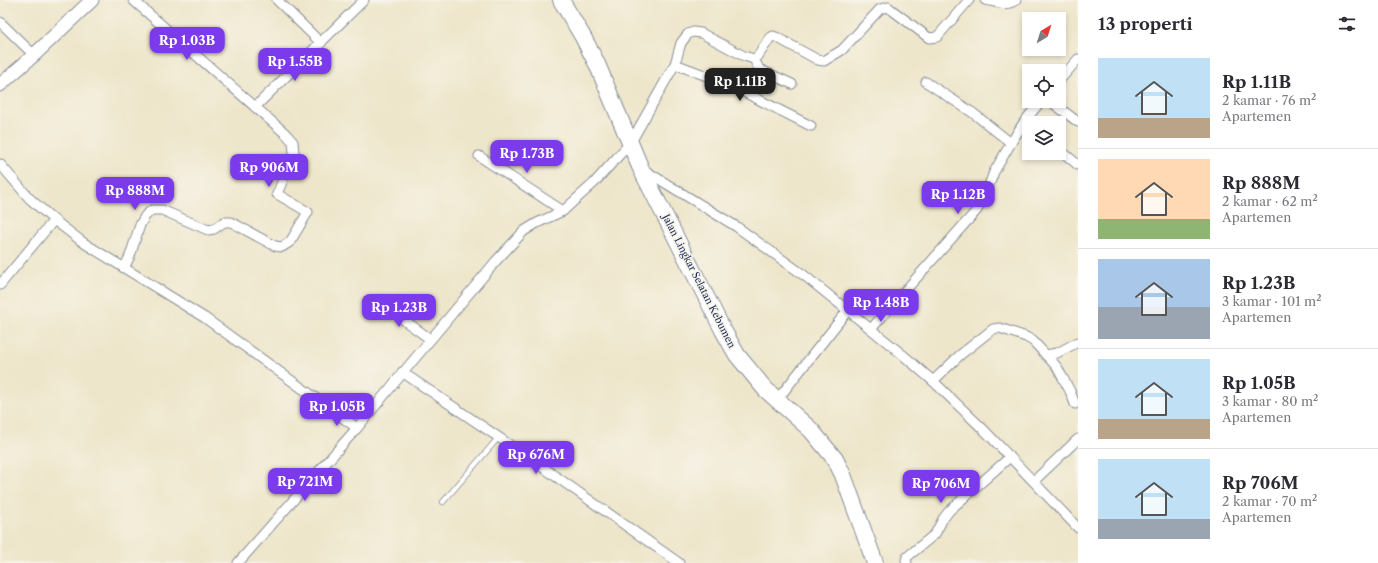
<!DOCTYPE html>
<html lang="id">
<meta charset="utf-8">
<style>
:root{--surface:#fff;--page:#f7f7f7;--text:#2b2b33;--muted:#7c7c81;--line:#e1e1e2;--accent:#7c3aed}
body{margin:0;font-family:"Libre Caslon Text",serif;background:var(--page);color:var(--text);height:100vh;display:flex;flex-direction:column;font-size:15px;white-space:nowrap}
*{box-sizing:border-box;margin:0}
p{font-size:13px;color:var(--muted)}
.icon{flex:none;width:22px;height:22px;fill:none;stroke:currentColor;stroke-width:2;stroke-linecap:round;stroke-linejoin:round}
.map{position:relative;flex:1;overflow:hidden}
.panel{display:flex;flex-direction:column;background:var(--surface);width:300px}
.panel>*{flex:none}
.needle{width:26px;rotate:38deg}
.fabs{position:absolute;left:1022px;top:12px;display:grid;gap:8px}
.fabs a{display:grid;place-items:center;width:44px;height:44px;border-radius:0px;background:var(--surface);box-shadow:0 2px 6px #0003;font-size:20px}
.price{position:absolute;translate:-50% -34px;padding:0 9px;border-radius:8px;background:var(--accent);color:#fff;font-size:13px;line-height:26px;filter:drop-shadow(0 1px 2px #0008)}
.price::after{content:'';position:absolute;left:50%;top:24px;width:12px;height:9px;margin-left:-6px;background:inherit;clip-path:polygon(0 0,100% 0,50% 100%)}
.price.on{background:#222;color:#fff}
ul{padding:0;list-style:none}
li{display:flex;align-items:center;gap:12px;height:100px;padding:0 20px}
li+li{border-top:1px solid var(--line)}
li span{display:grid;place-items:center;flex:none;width:112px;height:80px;border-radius:0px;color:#555}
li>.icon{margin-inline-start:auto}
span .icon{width:48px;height:48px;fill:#fffc;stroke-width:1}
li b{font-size:17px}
h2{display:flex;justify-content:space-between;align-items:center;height:48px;padding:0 20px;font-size:17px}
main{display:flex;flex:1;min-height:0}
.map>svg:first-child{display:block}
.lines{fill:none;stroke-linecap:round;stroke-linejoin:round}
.service-casing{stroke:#848a94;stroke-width:6}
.minor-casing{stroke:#848a94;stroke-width:11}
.secondary-casing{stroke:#848a94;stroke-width:15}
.trunk-casing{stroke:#848a94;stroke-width:18}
.service{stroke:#fff;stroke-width:4.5}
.minor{stroke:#fff;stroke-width:9}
.secondary{stroke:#fff;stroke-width:13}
.trunk{stroke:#fff;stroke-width:16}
.labels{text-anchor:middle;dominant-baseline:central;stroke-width:3.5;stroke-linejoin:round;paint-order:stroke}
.street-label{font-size:10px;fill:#1b2f5e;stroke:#f7f3e8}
</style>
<main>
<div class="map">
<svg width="1078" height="563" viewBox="0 0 1078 563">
<rect width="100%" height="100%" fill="#f7f3e8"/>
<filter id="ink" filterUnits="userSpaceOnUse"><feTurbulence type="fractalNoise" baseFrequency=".025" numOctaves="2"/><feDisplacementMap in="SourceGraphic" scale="8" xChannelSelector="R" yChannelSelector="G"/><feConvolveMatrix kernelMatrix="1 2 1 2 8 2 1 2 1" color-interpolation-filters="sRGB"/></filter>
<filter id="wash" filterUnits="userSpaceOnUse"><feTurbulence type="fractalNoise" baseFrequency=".012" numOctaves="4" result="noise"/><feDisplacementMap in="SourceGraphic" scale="16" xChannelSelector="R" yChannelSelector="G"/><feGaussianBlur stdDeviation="0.9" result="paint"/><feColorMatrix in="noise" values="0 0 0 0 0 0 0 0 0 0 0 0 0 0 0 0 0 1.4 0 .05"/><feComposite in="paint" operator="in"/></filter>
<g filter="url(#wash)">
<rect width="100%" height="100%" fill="#eee6ca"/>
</g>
<g filter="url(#ink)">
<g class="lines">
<defs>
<path id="service" d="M443 502 499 437"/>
<g id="minor">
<path d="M277 0 321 43"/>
<path d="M985 0C997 2 1006 7 1016 0"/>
<path d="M0 22 34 55"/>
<path d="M754 59 759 69 792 84"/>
<path d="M675 64 728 84 811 126"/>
<path d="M1059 81 1078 59"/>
<path d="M926 82 973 113 1011 143"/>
<path d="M1050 101 1078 122"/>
<path d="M255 107 364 0"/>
<path d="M1059 149 1078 165"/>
<path d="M479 156 563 211"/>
<path d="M0 164 29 198 54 220 84 243 205 318 357 428 496 261 524 231 537 223 563 211 594 183 631 142 675 64 681 43 688 34 693 32 701 33 744 56 754 59 758 56 770 38 773 36 776 37 818 60 824 61 842 50 880 9 888 7 929 38 937 37 969 0"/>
<path d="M644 170 737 227 805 276 903 355 933 381 986 432 1078 528"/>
<path d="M124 268 130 256 140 225 145 216 152 210H162L208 230 214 229 224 222H231L275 246 282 247 290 242 308 212 277 194 294 153 293 142 286 134 133 0"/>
<path d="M0 285 54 220"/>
<path d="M379 302 430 339"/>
<path d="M871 329 977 210 986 193 994 172 1011 143 1024 122 1041 101"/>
<path d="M1046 355 1057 353 1078 342"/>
<path d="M402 372 541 466 679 563"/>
<path d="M933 381 960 355 993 329 1000 328 1026 337 1033 341 1057 367 1070 391 1075 404"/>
<path d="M777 400 848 310"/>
<path d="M1034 481 1078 439"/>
<path d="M238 563 357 428"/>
<path d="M907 563 906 560 907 557 935 534 943 519 949 511 1010 457"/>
</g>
<path id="secondary" d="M0 85 34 55 92 0"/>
<path id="trunk" d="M561 0 583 37 597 64 641 169 723 330 737 355 765 389 811 430 835 459 843 475 875 563"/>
</defs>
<!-- service casing -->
<use href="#service" class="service-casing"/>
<!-- minor casing -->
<use href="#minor" class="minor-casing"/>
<!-- secondary casing -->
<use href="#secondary" class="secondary-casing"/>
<!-- trunk casing -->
<use href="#trunk" class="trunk-casing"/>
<!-- service -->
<use href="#service" class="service"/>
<!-- minor -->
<use href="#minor" class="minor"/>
<!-- secondary -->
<use href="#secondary" class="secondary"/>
<!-- trunk -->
<use href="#trunk" class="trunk"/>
</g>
</g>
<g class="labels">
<!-- street labels -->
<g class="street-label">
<text transform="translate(699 281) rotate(63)">Jalan Lingkar Selatan Kebumen</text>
</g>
</g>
</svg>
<div class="fabs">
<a><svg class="needle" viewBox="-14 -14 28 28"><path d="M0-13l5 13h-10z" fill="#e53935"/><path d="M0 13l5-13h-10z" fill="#7c7c81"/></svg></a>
<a><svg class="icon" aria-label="locate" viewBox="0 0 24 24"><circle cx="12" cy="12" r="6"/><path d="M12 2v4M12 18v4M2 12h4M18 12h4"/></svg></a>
<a><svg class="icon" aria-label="layers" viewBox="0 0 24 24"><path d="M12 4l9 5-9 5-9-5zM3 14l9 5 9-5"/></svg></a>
</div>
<b class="price" style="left:187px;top:61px">Rp 1.03B</b>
<b class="price" style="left:295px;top:82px">Rp 1.55B</b>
<b class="price on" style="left:740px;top:102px">Rp 1.11B</b>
<b class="price" style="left:527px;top:174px">Rp 1.73B</b>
<b class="price" style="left:269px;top:188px">Rp 906M</b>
<b class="price" style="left:135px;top:211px">Rp 888M</b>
<b class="price" style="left:958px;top:215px">Rp 1.12B</b>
<b class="price" style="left:881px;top:323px">Rp 1.48B</b>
<b class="price" style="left:399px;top:328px">Rp 1.23B</b>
<b class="price" style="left:337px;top:427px">Rp 1.05B</b>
<b class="price" style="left:536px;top:475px">Rp 676M</b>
<b class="price" style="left:305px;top:502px">Rp 721M</b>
<b class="price" style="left:941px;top:504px">Rp 706M</b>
</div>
<section class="panel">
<h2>13 properti<svg class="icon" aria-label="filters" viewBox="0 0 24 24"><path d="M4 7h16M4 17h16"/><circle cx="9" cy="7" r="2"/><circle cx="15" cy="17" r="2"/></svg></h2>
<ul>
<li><span style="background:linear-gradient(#bfe0f5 75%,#b9a48a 0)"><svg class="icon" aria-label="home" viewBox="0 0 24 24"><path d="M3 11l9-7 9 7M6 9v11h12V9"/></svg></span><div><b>Rp 1.11B</b><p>2 kamar · 76 m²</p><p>Apartemen</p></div></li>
<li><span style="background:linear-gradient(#ffd9b3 75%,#8fb573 0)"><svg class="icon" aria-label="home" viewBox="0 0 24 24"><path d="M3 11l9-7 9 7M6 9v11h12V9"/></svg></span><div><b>Rp 888M</b><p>2 kamar · 62 m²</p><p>Apartemen</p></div></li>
<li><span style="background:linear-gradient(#a9c7e8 60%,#9aa5b1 0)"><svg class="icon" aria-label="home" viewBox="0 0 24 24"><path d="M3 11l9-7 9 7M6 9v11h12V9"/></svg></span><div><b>Rp 1.23B</b><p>3 kamar · 101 m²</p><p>Apartemen</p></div></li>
<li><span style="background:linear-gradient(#bfe0f5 75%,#b9a48a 0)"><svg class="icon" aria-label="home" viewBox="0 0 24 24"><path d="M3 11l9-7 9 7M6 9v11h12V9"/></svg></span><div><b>Rp 1.05B</b><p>3 kamar · 80 m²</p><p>Apartemen</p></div></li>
<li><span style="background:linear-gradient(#bfe0f5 75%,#9aa5b1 0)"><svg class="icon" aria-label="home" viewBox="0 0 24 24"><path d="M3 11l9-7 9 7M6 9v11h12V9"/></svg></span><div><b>Rp 706M</b><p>2 kamar · 70 m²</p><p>Apartemen</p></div></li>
</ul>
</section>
</main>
